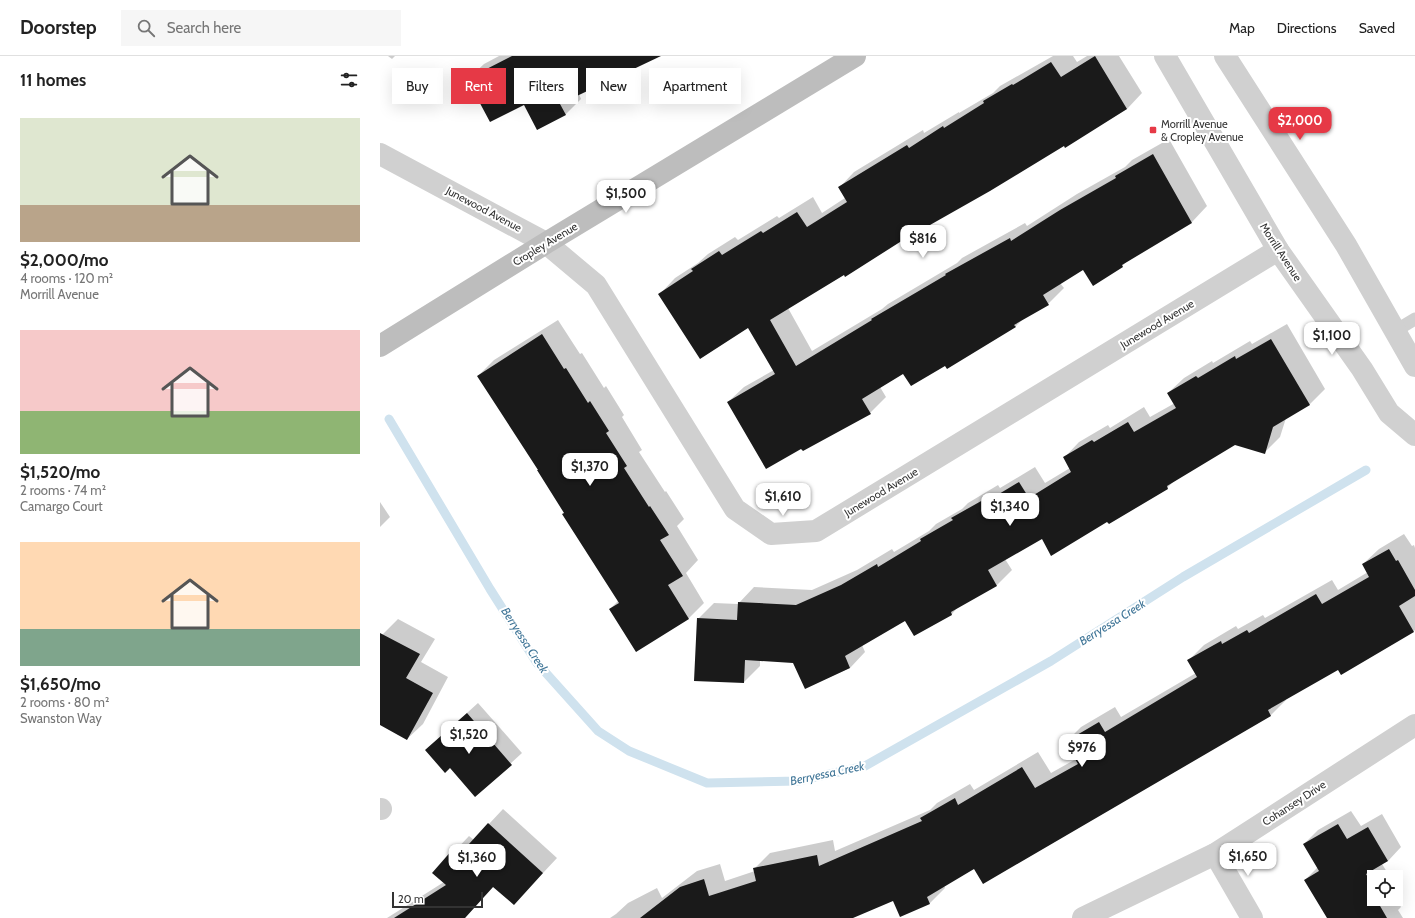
<!DOCTYPE html>
<meta charset="utf-8">
<style>
:root{--surface:#fff;--page:#f6f6f6;--text:#222;--muted:#767676;--line:#e0e0e0;--accent:#e63946}
body{margin:0;font-family:Cabin,sans-serif;background:var(--page);color:var(--text);height:100vh;display:flex;flex-direction:column;font-size:15px;white-space:nowrap}
*{box-sizing:border-box;margin:0}
p{font-size:13px;color:var(--muted)}
.icon{flex:none;width:22px;height:22px;fill:none;stroke:currentColor;stroke-width:2;stroke-linecap:round;stroke-linejoin:round}
.map{position:relative;flex:1;overflow:hidden}
.sheet{display:flex;flex-direction:column;background:var(--surface);width:380px}
.sheet>*{flex:none}
.top-card{position:absolute;left:12px;top:12px;width:380px;height:36px;display:flex;gap:8px}
.buttons{position:absolute;left:987px;top:814px;display:grid;gap:8px}
.buttons a{display:grid;place-items:center;width:36px;height:36px;border-radius:0px;background:var(--surface);box-shadow:0 4px 16px #0002;font-size:20px}
.scale{position:absolute;left:12px;bottom:10px;width:91px;box-sizing:border-box;padding-left:4px;border:2px solid #333;border-top:0;font-size:11px;line-height:14px;white-space:nowrap;color:#333;-webkit-text-stroke:3px #fff;paint-order:stroke}
.price{position:absolute;translate:-50% -34px;padding:0 9px;border-radius:8px;background:#fff;color:#222;font-size:13px;line-height:26px;filter:drop-shadow(0 1px 2px #0008)}
.price::after{content:'';position:absolute;left:50%;top:24px;width:12px;height:9px;margin-left:-6px;background:inherit;clip-path:polygon(0 0,100% 0,50% 100%)}
.price.selected{background:var(--accent);color:#fff}
ul{padding:0;list-style:none}
li{display:grid;align-content:center;gap:8px;height:212px;padding:0 20px}
li span{display:grid;place-items:center;height:124px;border-radius:0px;color:#555}
li>.icon{margin-inline-start:auto}
span .icon{width:72px;height:72px;fill:#fffc;stroke-width:1}
li b{font-size:17px}
h2{display:flex;justify-content:space-between;align-items:center;height:48px;padding:0 20px;font-size:17px}
.pill{padding:0 14px;border-radius:0px;background:var(--surface);box-shadow:0 4px 16px #0002;font-size:14px;line-height:36px}
.pill.selected{background:var(--accent);color:#fff}
header{display:flex;align-items:center;gap:24px;box-sizing:border-box;height:56px;padding:0 20px;background:var(--surface);border-bottom:1px solid var(--line)}
header strong{font-size:19px}
nav{display:flex;gap:22px;margin-inline-start:auto;font-size:14px}
.search{width:280px;height:36px;background:var(--page);display:flex;align-items:center;gap:10px;box-sizing:border-box;padding:0 14px;border-radius:0px;color:var(--muted);font-size:15px}
main{display:flex;flex:1;min-height:0}
.map>svg:first-child{display:block}
.shadow{fill:#0003}
.lines{fill:none;stroke-linecap:round;stroke-linejoin:round}
.stream{stroke:#cfe2ee;stroke-width:9}
.building{fill:#1a1a1a}
.service{stroke:#d0d0d0;stroke-width:13}
.minor{stroke:#d0d0d0;stroke-width:22}
.tertiary{stroke:#d0d0d0;stroke-width:22}
.secondary{stroke:#bdbdbd;stroke-width:22}
.poi-dot{fill:#e63946;stroke:#fff;stroke-width:1.5}
.labels{text-anchor:middle;dominant-baseline:central;stroke-width:4;stroke-linejoin:round;paint-order:stroke}
.poi-label{font-size:11px;fill:#333;stroke:#fff;text-anchor:start}
.street-label{font-size:11px;fill:#333;stroke:#fff}
.water-label{font-size:12px;font-style:italic;fill:#3f7597;stroke:#fff}
</style>
<header>
<strong>Doorstep</strong>
<div class="search"><svg class="icon" aria-label="search" viewBox="0 0 24 24"><circle cx="10" cy="10" r="6"/><path d="M15 15l6 6"/></svg>Search here</div>
<nav><a>Map</a><a>Directions</a><a>Saved</a></nav>
</header>
<main>
<section class="sheet">
<h2>11 homes<svg class="icon" aria-label="filters" viewBox="0 0 24 24"><path d="M4 7h16M4 17h16"/><circle cx="9" cy="7" r="2"/><circle cx="15" cy="17" r="2"/></svg></h2>
<ul>
<li><span style="background:linear-gradient(#dfe7d0 70%,#b9a48a 0)"><svg class="icon" aria-label="home" viewBox="0 0 24 24"><path d="M3 11l9-7 9 7M6 9v11h12V9"/></svg></span><div><b>$2,000/mo</b><p>4 rooms · 120 m²</p><p>Morrill Avenue</p></div></li>
<li><span style="background:linear-gradient(#f6c9c9 65%,#8fb573 0)"><svg class="icon" aria-label="home" viewBox="0 0 24 24"><path d="M3 11l9-7 9 7M6 9v11h12V9"/></svg></span><div><b>$1,520/mo</b><p>2 rooms · 74 m²</p><p>Camargo Court</p></div></li>
<li><span style="background:linear-gradient(#ffd9b3 70%,#7fa58c 0)"><svg class="icon" aria-label="home" viewBox="0 0 24 24"><path d="M3 11l9-7 9 7M6 9v11h12V9"/></svg></span><div><b>$1,650/mo</b><p>2 rooms · 80 m²</p><p>Swanston Way</p></div></li>
</ul>
</section>
<div class="map">
<svg width="1035" height="862" viewBox="0 0 1035 862">
<rect width="100%" height="100%" fill="#fff"/>
<!-- shadow -->
<g class="shadow">
<path d="M8 0H15L12 3Z"/>
<path d="M119 0H264L199 38 201 43 185 59 144 47 88 23 104 8Z"/>
<path d="M673 0H693L697 6 707 0H739L762 37 747 53 686 90 685 88 465 218 408 252 432 295 502 253 508 248 577 207 582 202 645 167 647 170 697 138 745 111 752 104 789 83 827 150 812 166 748 204 742 210 703 212 680 227 684 232 668 248 643 263 635 271 566 309 524 317 500 331 506 341 490 357 423 394 348 346 364 331 394 314 368 270 280 238 295 222 318 207 328 198 355 181 358 184 397 160 399 162 433 141 442 157 465 142 459 132 474 116 543 74 544 77 579 56V57L613 37 620 30Z"/>
<path d="M178 264 200 298 202 297 224 332 226 330 244 359 242 361 262 394 259 396 285 436 286 435 304 463 297 470 318 504 306 517 324 547 309 562 256 595 230 553 239 544 160 413 98 320 114 304Z"/>
<path d="M907 268 945 333 930 348 906 362 900 381 884 397 854 388 795 424 787 432 727 465 662 482 625 503 632 514 616 530 578 551 572 558 526 563 482 589 485 596 470 612 425 632 414 606 380 604V610L364 626 318 563 334 547 358 548 374 531 432 534 477 514 512 493 514 496 549 475 556 468 582 453 588 447 618 429 620 432 655 411 665 427 690 412 684 402 699 386 728 369 730 372 764 351 770 361 795 347 788 337 804 322 832 305 833 307 870 285 872 288Z"/>
<path d="M0 446 10 461 0 471Z"/>
<path d="M1024 478 1032 490 1034 489 1035 492V574L1034 575 958 612 905 643 906 644 890 660 595 812 564 829 565 832 550 847 520 860 514 843 469 862H230L236 858 248 847 277 832 282 842 317 815 340 808 345 825 375 815 374 813 390 797 453 784 455 795 550 754 557 747 590 728 594 734 658 696 671 717 696 703 686 686 701 671 735 651 741 661 816 617 808 605 824 589 856 570 858 573 883 559 885 562 952 524 958 534 988 516 983 508 999 493Z"/>
<path d="M18 563 55 583 41 606 68 621 43 668 27 683 0 668V583L3 578Z"/>
<path d="M98 647 142 697 95 740 70 711 46 694Z"/>
<path d="M123 753 177 802 134 848 114 830 85 862H7L64 826 54 817 89 780 94 784Z"/>
<path d="M971 755 981 770 1002 758 1021 791 1008 805 1002 808 1007 816 1003 819 1004 821H994V843H1016V841L1021 851 1018 854 1023 862H948L925 824 938 811 924 788 938 774Z"/>
</g>
<g class="lines">
<!-- stream -->
<path class="stream" d="M9 363 110 533 157 607 218 675 249 695 327 727 418 725 485 710 671 605 803 521 986 414"/>
</g>
<!-- building -->
<g class="building">
<path d="M132 0H281L180 48 186 59 157 74 144 49 110 66 87 23Z"/>
<path d="M715 0 747 53 685 92 684 90 610 135 520 186 465 221 464 219 390 264 416 310 492 264 491 263 566 219 565 218 630 182 631 185 680 154 736 122 735 120 773 98 812 167 742 209 743 211 713 230 703 214 663 239 669 249 634 269 636 271 567 313 565 310 531 330 523 318 482 343 491 358 423 395 421 393 386 413 347 346 395 318 368 272 320 303 278 238 313 215 311 213 339 195 342 199 381 175 383 177 417 156 427 171 467 146 458 131 527 89 529 92 563 70 564 72 604 47 603 45 632 28 633 29 671 6 681 21Z"/>
<path d="M162 278 184 313 186 312 208 347 210 345 229 375 226 377 247 410 244 412 269 451 270 450 289 479 280 484 303 520 288 529 309 563 256 596 229 553 239 547 182 458 184 457 157 414H158L97 320Z"/>
<path d="M891 283 930 349 893 371 885 398 855 389 787 430 788 433 729 468 727 466 671 500 662 483 608 514 617 530 571 556 572 559 534 580 525 565 465 600 470 612 425 633 413 607 365 604 364 627 314 625 317 562 357 564 358 546 416 549 461 529 497 508 498 511 541 485 540 483 573 464 571 462 603 444 604 447 639 426 649 442 691 416 683 401 712 384 714 386 748 366 754 376 796 352 787 337 816 320 818 322 855 300 856 303Z"/>
<path d="M1009 493 1016 505 1018 504 1035 534V540L1019 550 1034 576 961 619 958 614 888 654 891 660 603 828 594 813 547 841 550 848 520 861 513 845 473 862H260L300 831 324 823 329 840 376 825 373 812 437 799 439 810 542 765 540 762 575 742 578 749 642 711 655 732 698 708 685 686 719 666 725 676 817 621 807 604 841 585 842 588 867 574 869 577 936 538 942 548 989 521 982 508Z"/>
<path d="M0 577 40 598 26 622 53 637 27 684 0 669Z"/>
<path d="M87 657 132 709 95 741 70 712 65 717 45 694Z"/>
<path d="M108 767 163 817 134 849 113 831 85 862H14L66 829 52 817 73 793 79 799Z"/>
<path d="M958 768 967 783 988 771 1008 805 986 818 994 831 990 833 994 840V843H996L1007 862H947L924 824 939 815 923 788Z"/>
</g>
<g class="lines">
<!-- service -->
<path class="service" d="M1015 275 1035 263"/>
<!-- minor -->
<g class="minor">
<path d="M0 98 166 187 216 229 355 453 391 478 436 475 898 194"/>
<path d="M0 753H1"/>
<path d="M835 798 872 862"/>
<path d="M703 862 835 798 1035 669"/>
</g>
<!-- tertiary -->
<g class="tertiary">
<path d="M785 0 898 194 982 313 1009 357 1035 379"/>
<path d="M845 0 966 189 1035 310"/>
</g>
<!-- secondary -->
<path class="secondary" d="M0 290 166 187 475 0"/>
</g>
<!-- markers -->
<rect class="poi-dot" x="769" y="70" width="8" height="8" rx="2"/>
<g class="labels">
<!-- poi labels -->
<g class="poi-label">
<text x="781" y="68">Morrill Avenue<tspan x="781" dy="13">&amp; Cropley Avenue</tspan></text>
</g>
<!-- street labels -->
<g class="street-label">
<text transform="translate(104 153) rotate(28)">Junewood Avenue</text>
<text transform="translate(165 188) rotate(-31)">Cropley Avenue</text>
<text transform="translate(901 196) rotate(57)">Morrill Avenue</text>
<text transform="translate(777 268) rotate(-31)">Junewood Avenue</text>
<text transform="translate(501 436) rotate(-31)">Junewood Avenue</text>
<text transform="translate(914 747) rotate(-33)">Cohansey Drive</text>
</g>
<!-- water labels -->
<g class="water-label">
<text transform="translate(732 566) rotate(-32)">Berryessa Creek</text>
<text transform="translate(145 584) rotate(57)">Berryessa Creek</text>
<text transform="translate(447 717) rotate(-12)">Berryessa Creek</text>
</g>
</g>
</svg>
<div class="buttons">
<a><svg class="icon" aria-label="locate" viewBox="0 0 24 24"><circle cx="12" cy="12" r="6"/><path d="M12 2v4M12 18v4M2 12h4M18 12h4"/></svg></a>
</div>
<div class="scale">20 m</div>
<b class="price selected" style="left:920px;top:85px">$2,000</b>
<b class="price" style="left:246px;top:158px">$1,500</b>
<b class="price" style="left:543px;top:203px">$816</b>
<b class="price" style="left:952px;top:300px">$1,100</b>
<b class="price" style="left:210px;top:431px">$1,370</b>
<b class="price" style="left:403px;top:461px">$1,610</b>
<b class="price" style="left:630px;top:471px">$1,340</b>
<b class="price" style="left:89px;top:699px">$1,520</b>
<b class="price" style="left:702px;top:712px">$976</b>
<b class="price" style="left:868px;top:821px">$1,650</b>
<b class="price" style="left:97px;top:822px">$1,360</b>
<div class="top-card">
<a class="pill">Buy</a>
<a class="pill selected">Rent</a>
<a class="pill">Filters</a>
<a class="pill">New</a>
<a class="pill">Apartment</a>
</div>
</div>
</main>
